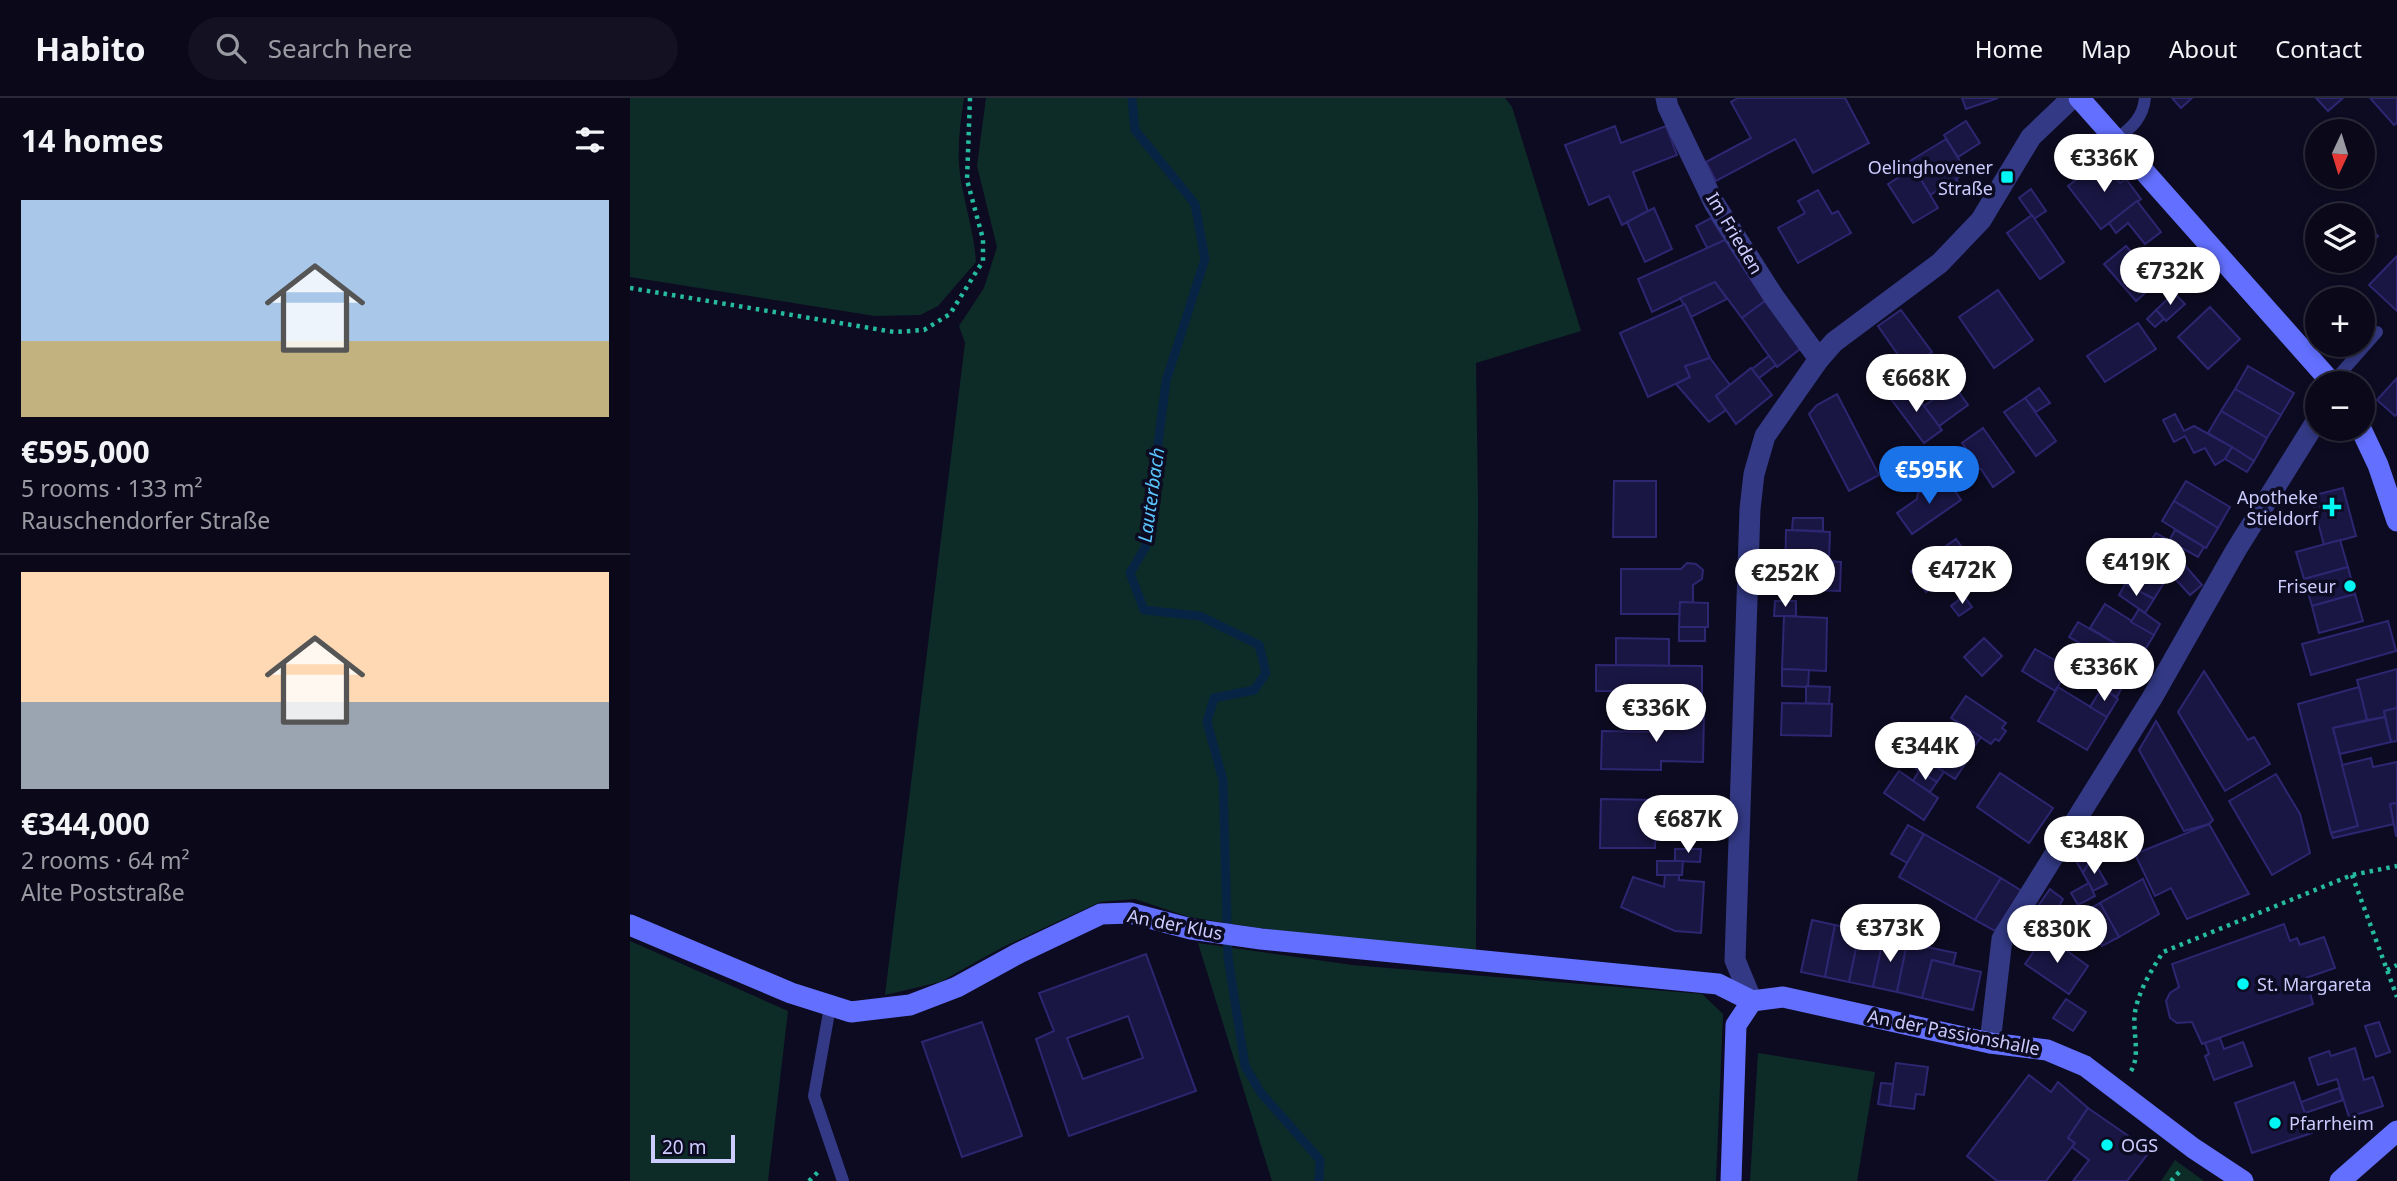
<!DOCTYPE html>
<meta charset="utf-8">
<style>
:root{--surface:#0a0819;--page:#131122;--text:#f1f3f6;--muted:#999aa2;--line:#2a2938;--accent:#1a73e8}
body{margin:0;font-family:"Noto Sans",sans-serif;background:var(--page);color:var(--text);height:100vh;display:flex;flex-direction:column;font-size:26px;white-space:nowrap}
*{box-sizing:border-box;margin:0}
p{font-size:23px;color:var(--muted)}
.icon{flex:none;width:38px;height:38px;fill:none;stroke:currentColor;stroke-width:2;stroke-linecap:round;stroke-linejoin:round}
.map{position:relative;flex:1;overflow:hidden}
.details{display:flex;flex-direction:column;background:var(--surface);width:630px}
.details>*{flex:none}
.needle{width:46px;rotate:184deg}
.tools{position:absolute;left:1675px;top:21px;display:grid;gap:14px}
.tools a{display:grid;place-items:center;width:70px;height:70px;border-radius:50%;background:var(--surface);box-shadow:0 4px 10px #0003,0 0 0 2px var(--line);font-size:35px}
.scale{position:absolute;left:21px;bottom:18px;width:84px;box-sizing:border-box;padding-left:7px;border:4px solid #ccf;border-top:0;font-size:19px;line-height:24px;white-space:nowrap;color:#ccf;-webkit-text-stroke:5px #0d0b21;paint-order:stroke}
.price{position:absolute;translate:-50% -60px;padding:0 16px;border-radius:24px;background:#fff;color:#222;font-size:23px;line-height:46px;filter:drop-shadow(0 2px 4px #0008)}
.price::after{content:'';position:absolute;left:50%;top:42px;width:21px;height:16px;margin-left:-10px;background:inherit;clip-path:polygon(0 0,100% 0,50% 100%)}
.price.selected{background:var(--accent);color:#fff}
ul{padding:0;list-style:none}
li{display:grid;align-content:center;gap:14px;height:371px;padding:0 21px}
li+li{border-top:2px solid var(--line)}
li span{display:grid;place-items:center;height:217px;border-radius:0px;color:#555}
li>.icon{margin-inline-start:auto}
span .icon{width:126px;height:126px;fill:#fffc;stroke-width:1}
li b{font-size:30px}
h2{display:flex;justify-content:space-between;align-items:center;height:84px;padding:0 21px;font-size:30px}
header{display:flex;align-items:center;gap:42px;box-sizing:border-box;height:98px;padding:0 35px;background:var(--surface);border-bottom:2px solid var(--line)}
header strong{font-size:33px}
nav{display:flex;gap:38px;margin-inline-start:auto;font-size:24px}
.search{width:490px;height:63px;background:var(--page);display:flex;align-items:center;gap:18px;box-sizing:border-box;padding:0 24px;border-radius:38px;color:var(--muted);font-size:26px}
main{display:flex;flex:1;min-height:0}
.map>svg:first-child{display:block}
.green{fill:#0e2c27}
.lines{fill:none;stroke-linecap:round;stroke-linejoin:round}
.stream{stroke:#082444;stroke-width:9}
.building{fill:#1a1644;stroke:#2d2671;stroke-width:2;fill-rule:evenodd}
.path{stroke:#25baa1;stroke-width:4.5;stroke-dasharray:3.5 5;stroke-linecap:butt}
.lane{stroke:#333984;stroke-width:12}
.street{stroke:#333984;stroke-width:21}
.secondary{stroke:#6370ff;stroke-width:21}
.poi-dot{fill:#00f7f4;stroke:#0d0b21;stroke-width:2.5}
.labels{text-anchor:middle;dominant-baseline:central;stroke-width:7;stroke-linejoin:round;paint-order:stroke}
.poi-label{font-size:18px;fill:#ccf;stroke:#0d0b21;text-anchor:end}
.street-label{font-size:18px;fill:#ccf;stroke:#0d0b21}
.water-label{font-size:19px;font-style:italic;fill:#5ac5ff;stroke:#0d0b21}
</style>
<header>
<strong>Habito</strong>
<div class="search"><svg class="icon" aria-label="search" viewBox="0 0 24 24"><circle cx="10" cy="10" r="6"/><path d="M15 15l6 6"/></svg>Search here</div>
<nav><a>Home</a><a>Map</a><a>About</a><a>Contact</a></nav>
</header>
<main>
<section class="details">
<h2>14 homes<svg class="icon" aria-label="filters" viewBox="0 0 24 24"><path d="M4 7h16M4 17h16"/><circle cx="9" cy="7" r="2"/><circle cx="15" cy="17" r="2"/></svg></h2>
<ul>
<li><span style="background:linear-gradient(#a9c7e8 65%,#c2b280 0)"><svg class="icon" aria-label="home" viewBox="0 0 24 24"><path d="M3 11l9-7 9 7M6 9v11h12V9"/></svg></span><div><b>€595,000</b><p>5 rooms · 133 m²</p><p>Rauschendorfer Straße</p></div></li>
<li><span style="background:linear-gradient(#ffd9b3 60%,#9aa5b1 0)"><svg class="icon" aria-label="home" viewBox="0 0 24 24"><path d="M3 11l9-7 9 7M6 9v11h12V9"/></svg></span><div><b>€344,000</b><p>2 rooms · 64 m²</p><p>Alte Poststraße</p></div></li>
</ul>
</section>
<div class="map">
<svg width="1767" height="1083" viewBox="0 0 1767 1083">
<rect width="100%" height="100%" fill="#0d0b21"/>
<!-- green -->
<g class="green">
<path d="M0 0H334C330 28 326 54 331 83 336 111 344 136 346 164L308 208 290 217 245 218 0 179Z"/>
<path d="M356 0H875L882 9 951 233 846 265 848 403 846 854 629 830 559 819 505 801 470 804 371 850 310 884 255 897 335 245 329 228 354 190 367 149 347 68Z"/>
<path d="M0 843 158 913 138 1083H0Z"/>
<path d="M568 845 722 867 1072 896 1093 916 1086 1083H642Z"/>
<path d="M1128 955 1245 974 1227 1083H1120Z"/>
<path d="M1545 1062 1574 1083H1531Z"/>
</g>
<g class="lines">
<!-- stream -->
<path class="stream" d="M502 0 505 32 565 106 575 161 536 283 515 450 500 475 514 512 570 518 629 547 636 575 624 592 584 600 577 624 593 682 598 859 615 968 631 995 690 1062 689 1083"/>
</g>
<!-- building -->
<g class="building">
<path d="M1108 0H1215L1239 45 1183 75 1165 41 1086 83 1076 64 1121 40 1101 4Z"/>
<path d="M1332 0H1368L1336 11Z"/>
<path d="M1542 0H1562L1551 10Z"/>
<path d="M1686 0H1713L1698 13Z"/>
<path d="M1740 0H1767V25L1764 27Z"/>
<path d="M1336 23 1350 45 1328 59 1314 37Z"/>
<path d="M985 28 991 45 1036 28 1047 57 1003 74 1018 113 992 127 979 98 959 107 935 47Z"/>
<path d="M1316 41 1337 74 1326 81 1330 87 1317 96 1313 89 1300 97 1280 63Z"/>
<path d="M1472 62 1490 85 1496 81 1511 101 1471 131 1438 88Z"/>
<path d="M1284 70 1308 110 1283 125 1258 86Z"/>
<path d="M1401 91 1416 113 1404 121 1389 100Z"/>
<path d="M1188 92 1202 116 1208 113 1221 135 1168 165 1148 130 1175 115 1168 103Z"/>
<path d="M1507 103 1531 134 1515 146 1498 125 1486 135 1479 125Z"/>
<path d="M1024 110 1042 151 1015 164 997 124Z"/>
<path d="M1402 117 1434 164 1410 181 1377 135Z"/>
<path d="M1081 120 1095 142 1077 150 1066 128Z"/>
<path d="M1732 123 1748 138 1732 154Z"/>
<path d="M1095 142 1135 203 1112 220 1085 184 1022 214 1008 181Z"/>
<path d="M1496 148 1528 184 1506 203 1474 166Z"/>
<path d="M1767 158V213L1739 187Z"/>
<path d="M1085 184 1097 201 1061 219 1050 200Z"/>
<path d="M1368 192 1403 242 1364 270 1329 219Z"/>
<path d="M1544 195 1555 206 1536 223 1526 212Z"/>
<path d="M1135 203 1170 251 1147 269 1112 220Z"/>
<path d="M1055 206 1080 260 1055 268 1060 279 1018 299 990 235Z"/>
<path d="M1580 209 1610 241 1578 271 1548 239Z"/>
<path d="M1271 212 1302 254 1278 271 1248 228Z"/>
<path d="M1526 212 1534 221 1525 229 1517 221Z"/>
<path d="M1508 225 1526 251 1475 284 1457 258Z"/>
<path d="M1139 258 1146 267 1129 280 1122 271Z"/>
<path d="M1080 260 1100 287 1086 298 1096 312 1079 324 1046 286 1060 279 1055 268Z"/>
<path d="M1264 267 1279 288 1261 301 1247 280Z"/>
<path d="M1618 268 1664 295 1651 317 1605 291Z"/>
<path d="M1121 270 1142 297 1106 326 1086 298Z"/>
<path d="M1767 280V316L1765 318 1747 302Z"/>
<path d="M1324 287 1338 307 1309 328 1294 308Z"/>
<path d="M1279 288 1312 332 1294 345 1261 301Z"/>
<path d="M1409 290 1420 305 1406 314 1395 300Z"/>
<path d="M1605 291 1651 317 1637 340 1591 313Z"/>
<path d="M1207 296 1249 377 1219 393 1179 316 1187 307Z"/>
<path d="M1395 300 1426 343 1406 358 1374 314Z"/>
<path d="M1591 313 1637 340 1624 363 1578 335Z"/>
<path d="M1545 316 1554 333 1564 328 1602 349 1595 361 1585 367 1575 350 1564 355 1555 338 1544 344 1533 322Z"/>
<path d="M1353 330 1384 374 1363 389 1351 371 1343 370 1344 362 1332 345Z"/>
<path d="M1602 349 1624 363 1617 374 1595 361Z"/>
<path d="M1317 381 1331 402 1282 436 1267 415 1287 401 1288 394 1296 395Z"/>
<path d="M984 383H1026V439H983Z"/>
<path d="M1556 383 1600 409 1588 430 1544 403Z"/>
<path d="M1713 390 1726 438 1694 447 1681 398Z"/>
<path d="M1544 403 1588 430 1576 450 1532 423Z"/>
<path d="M1163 420H1193V433L1162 432Z"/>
<path d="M1156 432 1200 434 1199 463 1211 464 1210 493 1155 491Z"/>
<path d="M1545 432 1574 449 1568 459 1539 443Z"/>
<path d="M1526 435 1547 447 1541 459 1518 447Z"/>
<path d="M1326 441 1341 462 1296 494 1281 473Z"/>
<path d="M1710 442 1718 469 1674 481 1666 454Z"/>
<path d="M1525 450 1551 463 1572 487 1560 497 1540 475 1524 501 1495 486 1512 458 1518 461Z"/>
<path d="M1057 465 1066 466 1073 472 1072 481 1063 487V505L1050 504V516H991V471H1051Z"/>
<path d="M1718 469 1725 496 1682 508 1674 481Z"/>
<path d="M1495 486 1524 501 1515 515 1489 497Z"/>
<path d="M1725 496 1733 523 1689 535 1682 508Z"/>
<path d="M1334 498 1342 509 1329 518 1321 508Z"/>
<path d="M1145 503H1166V518H1144Z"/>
<path d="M1050 504 1078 505V529H1049Z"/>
<path d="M1475 506 1524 537 1510 560 1460 530Z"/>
<path d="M1509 511 1530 526 1524 537 1501 524Z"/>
<path d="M1154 518 1197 520 1196 573 1152 571Z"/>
<path d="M1758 523 1766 553 1681 577 1672 546Z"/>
<path d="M1448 524 1510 560 1493 588 1442 558 1450 545 1439 539Z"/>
<rect x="1049" y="529" width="26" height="14"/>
<path d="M986 540 1039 541V568L986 567Z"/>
<path d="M1354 540 1372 558 1352 578 1334 559Z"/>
<path d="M1405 551 1439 570 1425 593 1392 573Z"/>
<path d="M966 567 1072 568V608L1047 607V594L966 593Z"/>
<path d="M1152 571 1179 572 1178 589 1152 588Z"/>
<path d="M1767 571V610L1754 613 1755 619 1737 622 1727 582Z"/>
<path d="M1574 573 1618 642 1624 639 1640 666 1595 693 1548 614Z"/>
<path d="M1474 577 1493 588 1487 599 1467 588Z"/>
<path d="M1176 588 1200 589 1199 606 1176 605Z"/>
<path d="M1428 589 1477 619 1457 652 1408 623Z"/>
<path d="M1729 589 1737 622 1703 630 1728 728 1701 735 1668 606Z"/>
<path d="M1472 590 1488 601 1477 619 1460 609Z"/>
<path d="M1336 598 1376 625 1372 630 1376 633 1369 643 1365 641 1361 646 1321 620Z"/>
<path d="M1152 605 1202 606 1201 638 1151 637Z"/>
<path d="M1767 610V643L1761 644 1754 613Z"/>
<path d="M1032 614 1074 615 1073 664 1031 663V672L971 671 972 633 1032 634Z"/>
<path d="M1755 619 1761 644 1710 656 1703 630Z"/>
<path d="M1526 623 1583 722 1579 726 1554 733 1509 652Z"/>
<path d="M1328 624 1351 639 1344 649 1322 634Z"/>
<path d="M1300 633 1339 660 1325 681 1285 655Z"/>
<path d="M1322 634 1343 648 1336 658 1315 644Z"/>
<path d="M1293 660 1314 674 1307 684 1286 671Z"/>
<path d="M1741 660 1743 669 1767 664V705L1760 706 1764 726 1703 740 1701 735 1728 728 1712 667Z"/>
<path d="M1269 673 1308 700 1294 722 1254 695Z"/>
<path d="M1289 673 1307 684 1300 694 1283 683Z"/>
<path d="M1370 675 1423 710 1399 745 1347 709Z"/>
<path d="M1646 676 1670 716 1680 755 1642 777 1599 703Z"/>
<path d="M971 701 1026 702 1025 750H970Z"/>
<path d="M1767 705V738H1766L1760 706Z"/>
<path d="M1579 726 1619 796 1557 821 1541 790 1525 798 1505 756Z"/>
<path d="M1278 727 1294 736 1277 765 1261 756Z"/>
<path d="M1455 735 1466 752 1453 775 1442 756Z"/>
<path d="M1294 736 1371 780 1345 822 1269 779Z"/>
<path d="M1045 751H1071L1070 764 1045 763Z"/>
<path d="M1462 760 1477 786 1463 793 1453 775Z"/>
<path d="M1027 763H1053L1052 777H1027Z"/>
<path d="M1035 777H1049V782L1074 784 1071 835 1045 833 991 809 1003 779 1034 789Z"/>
<path d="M1371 780 1392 793 1365 833 1345 822Z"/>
<path d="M1513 781 1529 816 1489 839 1470 805Z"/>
<path d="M1459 785 1465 798 1448 807 1441 795Z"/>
<path d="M1420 791 1433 801 1429 808 1434 812 1427 822 1432 825 1422 840 1397 824Z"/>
<path d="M1470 805 1489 839 1472 848 1452 815Z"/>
<path d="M1182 822 1205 827 1195 879 1171 874Z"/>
<path d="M1654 826 1660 843 1667 840 1670 847 1694 839 1705 870 1676 880 1683 906 1572 946 1562 924 1547 925 1540 920 1536 903 1540 895 1549 889 1542 866Z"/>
<path d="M1205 827 1230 832 1219 884 1195 879Z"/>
<path d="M1230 832 1254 837 1243 889 1219 884Z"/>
<path d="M1254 837 1278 842 1267 894 1243 889Z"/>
<path d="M1415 837 1458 868 1439 896 1395 866Z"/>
<path d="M1277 845 1326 855 1323 867 1302 862 1292 900 1267 894Z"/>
<path d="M516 856 566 993 439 1038 406 941 424 933 409 895ZM498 918 513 960 453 981 437 940Z"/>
<path d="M1302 862 1351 874 1343 912 1292 900Z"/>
<path d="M1436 901 1456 914 1443 933 1423 920Z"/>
<path d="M352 924 392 1038 332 1059 292 944Z"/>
<path d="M1749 924 1760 954 1746 959 1735 928Z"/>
<path d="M1590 940 1594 951 1613 944 1622 968 1584 982 1575 958 1579 956 1575 945Z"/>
<path d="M1725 950 1734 982 1743 979 1753 1008 1719 1019 1707 981 1688 987 1679 960 1699 953 1701 958Z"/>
<path d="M1266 965 1298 969 1294 997 1286 996 1284 1011 1260 1008Z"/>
<path d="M1399 977 1421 994 1428 984 1458 1010 1438 1040 1445 1045 1416 1083H1367L1337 1058Z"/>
<path d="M1664 984 1682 1035 1622 1055 1605 1005Z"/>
<path d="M1251 985 1263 986 1260 1008 1248 1006Z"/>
<path d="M1709 990 1713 1002 1675 1015 1671 1004Z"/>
<path d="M1458 1010 1520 1053 1497 1083H1443L1459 1062 1442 1049 1445 1045 1438 1040Z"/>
</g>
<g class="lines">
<!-- path -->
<g class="path">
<path d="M0 190 264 234 294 232 320 216 353 163V141L337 82 340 0"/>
<path d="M1722 777 1767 899"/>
<path d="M1757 872 1767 867"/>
<path d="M1501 973C1511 957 1502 933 1505 914 1509 892 1521 873 1533 854L1722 777 1767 768"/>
<path d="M179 1083 188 1074"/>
<path d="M1541 1083 1551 1072"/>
</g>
<!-- lane -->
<g class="lane">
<path d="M1487 41C1502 29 1513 20 1515 0"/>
<path d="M1702 285 1747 234"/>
<path d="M200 909 184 998 213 1083"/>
</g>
<!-- street -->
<g class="street">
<path d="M1036 0 1038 9 1084 105 1144 199 1189 261"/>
<path d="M1122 903 1105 862 1120 411 1124 376 1135 338 1189 261 1204 244 1310 165 1351 122 1401 39 1442 0"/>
<path d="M1360 945 1372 841 1522 600 1606 452 1687 322"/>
</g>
<!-- secondary -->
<g class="secondary">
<path d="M1449 0 1702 285"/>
<path d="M1731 331 1748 367 1767 423"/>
<path d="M0 827 161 895 221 914 280 907 327 889 389 855 471 816 500 815 561 831 631 841 1088 886 1122 903"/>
<path d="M1122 903 1153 899 1360 945 1417 952 1455 968 1563 1050 1613 1083"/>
<path d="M1101 1083 1106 927 1122 903"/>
<path d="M1710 1083 1767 1033"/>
</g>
</g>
<!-- markers -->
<g class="poi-dot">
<rect x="1370" y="72" width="14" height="14" rx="3.5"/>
<path d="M1698.5 398.5h7v7h7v7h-7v7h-7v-7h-7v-7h7z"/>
<circle cx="1720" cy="488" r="7"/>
<circle cx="1613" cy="886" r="7"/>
<circle cx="1645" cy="1025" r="7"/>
<circle cx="1477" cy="1047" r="7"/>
</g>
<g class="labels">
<!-- poi labels -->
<g class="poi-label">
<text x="1363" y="69">Oelinghovener<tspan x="1363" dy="21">Straße</tspan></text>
<text x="1688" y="399">Apotheke<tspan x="1688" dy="21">Stieldorf</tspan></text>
<text x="1706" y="488">Friseur</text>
<text x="1627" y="886" text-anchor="start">St. Margareta</text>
<text x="1659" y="1025" text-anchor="start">Pfarrheim</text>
<text x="1491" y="1047" text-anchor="start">OGS</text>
</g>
<!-- street labels -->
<g class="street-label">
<text transform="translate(1105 135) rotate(59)">Im Frieden</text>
<text transform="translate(545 826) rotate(11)">An der Klus</text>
<text transform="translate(1324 934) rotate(11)">An der Passionshalle</text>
</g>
<!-- water labels -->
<g class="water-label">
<text transform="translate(521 397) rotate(-82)">Lauterbach</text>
</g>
</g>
</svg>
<div class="tools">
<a><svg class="needle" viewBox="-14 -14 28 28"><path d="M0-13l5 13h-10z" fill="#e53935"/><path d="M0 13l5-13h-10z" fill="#999aa2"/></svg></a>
<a><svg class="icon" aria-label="layers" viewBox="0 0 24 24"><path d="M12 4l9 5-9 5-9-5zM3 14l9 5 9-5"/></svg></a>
<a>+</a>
<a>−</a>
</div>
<div class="scale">20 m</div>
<b class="price" style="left:1474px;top:96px">€336K</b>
<b class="price" style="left:1540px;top:209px">€732K</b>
<b class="price" style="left:1286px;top:316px">€668K</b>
<b class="price selected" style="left:1299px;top:408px">€595K</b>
<b class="price" style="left:1506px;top:500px">€419K</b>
<b class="price" style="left:1332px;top:508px">€472K</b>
<b class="price" style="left:1155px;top:511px">€252K</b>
<b class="price" style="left:1474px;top:605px">€336K</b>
<b class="price" style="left:1026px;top:646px">€336K</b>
<b class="price" style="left:1295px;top:684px">€344K</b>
<b class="price" style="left:1058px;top:757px">€687K</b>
<b class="price" style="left:1464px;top:778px">€348K</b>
<b class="price" style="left:1260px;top:866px">€373K</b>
<b class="price" style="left:1427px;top:867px">€830K</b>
</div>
</main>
